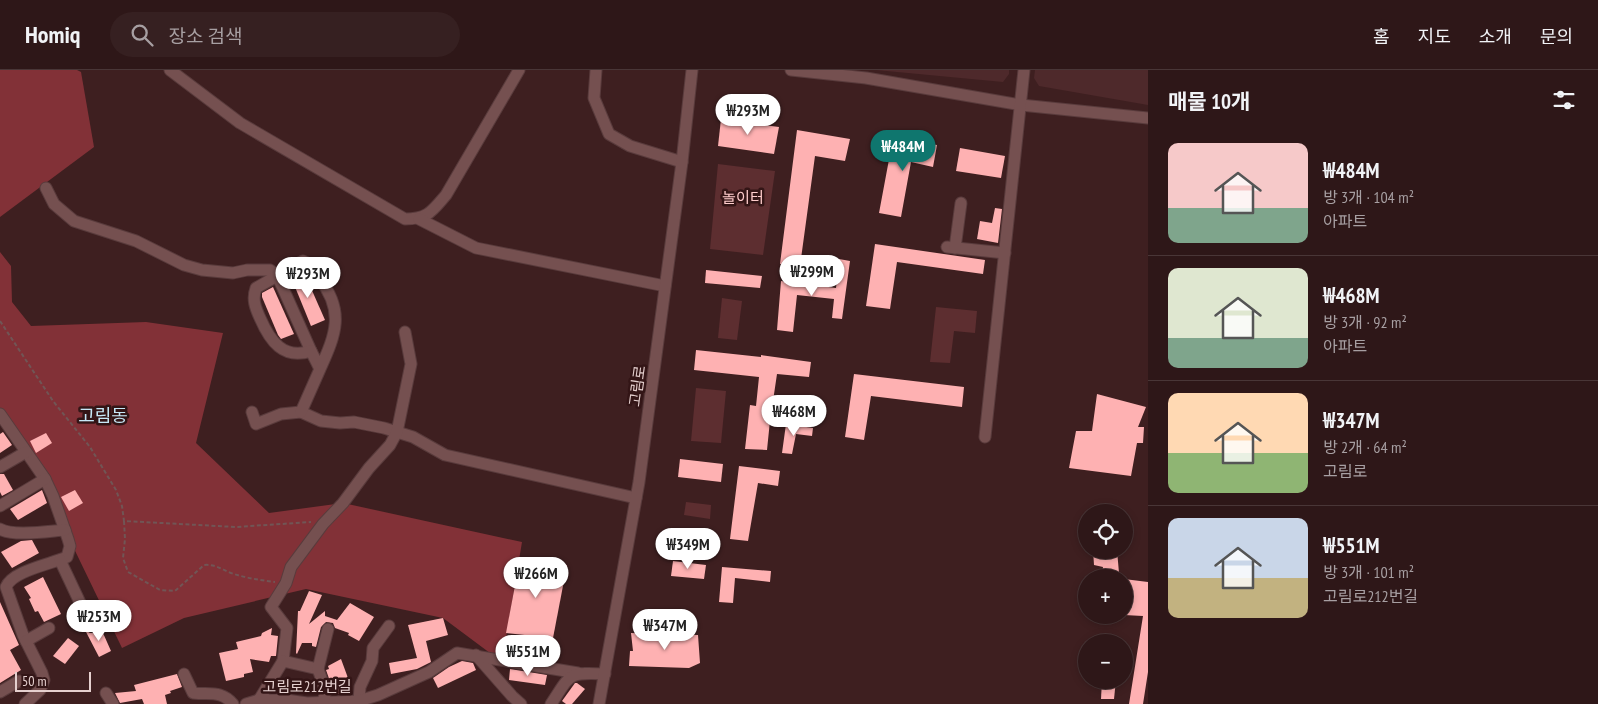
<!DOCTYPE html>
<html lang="ko">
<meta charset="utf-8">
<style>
:root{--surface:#2e1718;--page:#362021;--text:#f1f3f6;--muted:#a79fa2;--line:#493637;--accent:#0f766e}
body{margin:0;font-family:"PT Sans Narrow","Noto Sans KR",sans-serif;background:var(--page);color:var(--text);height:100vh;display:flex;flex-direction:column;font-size:19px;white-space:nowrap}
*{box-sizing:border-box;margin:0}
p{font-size:16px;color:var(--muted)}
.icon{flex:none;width:28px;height:28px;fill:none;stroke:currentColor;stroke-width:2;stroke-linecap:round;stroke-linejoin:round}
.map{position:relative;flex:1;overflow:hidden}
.drawer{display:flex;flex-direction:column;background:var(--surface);width:450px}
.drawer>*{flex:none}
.fabs{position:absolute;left:1078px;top:434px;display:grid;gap:10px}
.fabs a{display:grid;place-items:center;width:55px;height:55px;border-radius:50%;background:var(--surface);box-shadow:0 2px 8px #0003,0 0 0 1px var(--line);font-size:25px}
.scale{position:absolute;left:15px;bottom:12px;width:76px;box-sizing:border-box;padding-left:5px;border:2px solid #e5d0cf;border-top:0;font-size:14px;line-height:18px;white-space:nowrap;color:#e5d0cf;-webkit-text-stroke:4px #331516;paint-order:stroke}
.price{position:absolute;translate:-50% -42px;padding:0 11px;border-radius:18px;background:#fff;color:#222;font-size:16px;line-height:32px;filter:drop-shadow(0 1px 2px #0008)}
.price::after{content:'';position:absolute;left:50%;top:30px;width:15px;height:11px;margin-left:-8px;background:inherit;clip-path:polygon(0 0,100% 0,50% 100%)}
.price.active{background:var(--accent);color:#fff}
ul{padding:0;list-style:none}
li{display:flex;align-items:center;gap:15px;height:125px;padding:0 20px}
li+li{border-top:1px solid var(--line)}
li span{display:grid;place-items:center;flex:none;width:140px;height:100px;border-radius:10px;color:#555}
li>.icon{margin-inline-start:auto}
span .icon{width:60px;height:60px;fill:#fffc;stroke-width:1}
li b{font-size:21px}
h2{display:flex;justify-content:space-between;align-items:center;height:60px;padding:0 20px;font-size:21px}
header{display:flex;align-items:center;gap:30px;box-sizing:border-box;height:70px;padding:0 25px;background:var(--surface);border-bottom:1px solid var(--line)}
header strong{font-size:24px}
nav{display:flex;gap:28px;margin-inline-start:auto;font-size:18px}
.search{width:350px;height:45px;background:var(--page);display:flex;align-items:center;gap:12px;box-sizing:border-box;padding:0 18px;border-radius:28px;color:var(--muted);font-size:19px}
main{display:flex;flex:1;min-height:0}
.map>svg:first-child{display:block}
.built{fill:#4e292b}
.green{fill:#5d2e30}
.forest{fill:#823137}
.building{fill:#feb1b2}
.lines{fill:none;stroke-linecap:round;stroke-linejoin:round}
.minor-casing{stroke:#593b3c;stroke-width:13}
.path{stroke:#715555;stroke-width:2;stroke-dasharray:4 2.5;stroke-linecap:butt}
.minor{stroke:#755050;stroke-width:11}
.labels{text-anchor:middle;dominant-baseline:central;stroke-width:5;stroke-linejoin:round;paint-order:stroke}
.park-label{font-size:15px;fill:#ffcdcd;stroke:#331516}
.street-label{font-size:15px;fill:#e5d0cf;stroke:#331516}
.quarter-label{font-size:18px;fill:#c7e8f7;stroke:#331516}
</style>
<header>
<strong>Homiq</strong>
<div class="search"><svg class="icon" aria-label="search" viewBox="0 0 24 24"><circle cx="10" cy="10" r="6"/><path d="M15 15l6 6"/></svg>장소 검색</div>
<nav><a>홈</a><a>지도</a><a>소개</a><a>문의</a></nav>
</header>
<main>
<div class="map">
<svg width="1148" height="634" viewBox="0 0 1148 634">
<rect width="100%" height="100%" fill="#3e1f20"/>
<!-- built -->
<g class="built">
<path d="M876 0H1009V4L1003 12Z"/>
<path d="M1035 0H1148V35L1039 16 1034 8Z"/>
</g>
<!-- green -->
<g class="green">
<path d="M718 94 775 101 763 185 710 179Z"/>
<path d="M722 228 742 231 737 270 718 268Z"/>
<path d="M936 237 977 241 975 263 954 261 950 293 930 292Z"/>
<path d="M696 318 726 321 721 373 691 371Z"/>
<path d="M686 432 711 435 710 449 684 445Z"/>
<path d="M682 458 709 462 707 478 681 475Z"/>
</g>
<!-- forest -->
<g class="forest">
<path d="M0 0H77L81 2 94 77 0 147Z"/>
<path d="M0 182 11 196 12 232 31 256 146 252 223 263 196 373 269 443 343 433 522 472 502 592 443 548 306 519 184 548 122 578 65 460 45 409 0 344Z"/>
</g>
<!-- building -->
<g class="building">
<path d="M721 49 779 57 774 84 718 76Z"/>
<path d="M797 60 850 69 845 91 815 86 800 196 780 194Z"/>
<path d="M893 68 937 75 933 97 911 92 901 147 879 143Z"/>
<path d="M960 78 1005 86 1001 108 956 101Z"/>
<path d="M995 138 1002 139 998 173 977 169 980 151 992 153Z"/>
<path d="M875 174 985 190 983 204 897 192 890 239 866 236Z"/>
<path d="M839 189 850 191 842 249 832 248 834 229 797 225 793 262 777 260 781 211 836 218Z"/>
<path d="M303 200 325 250 311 256 291 207Z"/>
<path d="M706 200 762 206 760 218 705 213Z"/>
<path d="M273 217 294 264 281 269 278 265 262 227V223Z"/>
<path d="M696 280 761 287V285L811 292 809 307 777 304 773 331H772L767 380 745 379 750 335 756 336 759 307 694 300Z"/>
<path d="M854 304 964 317 962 337 871 326 864 370 845 367Z"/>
<path d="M1097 324 1146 337 1138 357H1144L1143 373H1137L1131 406 1069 398 1076 361H1092Z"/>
<path d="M786 354 813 358 812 366 796 364 792 384 782 383Z"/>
<path d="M3 362 12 375 0 383V364Z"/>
<path d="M46 363 52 373 36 383 30 371Z"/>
<path d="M680 389 723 394 721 412 678 407Z"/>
<path d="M739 396 780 401 778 416 758 413 748 471 730 469Z"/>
<path d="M0 404H4L13 420 2 426 0 422Z"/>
<path d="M42 420 47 433 18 450 10 439Z"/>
<path d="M75 420 83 433 69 441 61 427Z"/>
<path d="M32 470 39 483 12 498 1 482 21 471Z"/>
<path d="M1093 480H1117L1119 503H1102L1103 497 1094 495Z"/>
<path d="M520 489 567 495 553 568 506 563Z"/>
<path d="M673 491 706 495 704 509 671 506Z"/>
<path d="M722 497 771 501 770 512 735 508 733 533 719 532Z"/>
<path d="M43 507 61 544 44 552 38 541 35 542 29 529 31 528 24 517Z"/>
<path d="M1124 509 1148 512V602L1143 634H1129L1143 546 1124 545 1127 523H1124Z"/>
<path d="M309 521 322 525 309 554 325 541V546L337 550 350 533 374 547 359 571 348 565 349 563 335 558 333 553 326 552 321 557 316 577 312 576V573H302L297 584 296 583 298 541H300Z"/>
<path d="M0 532 19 575 10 580 21 600 0 613Z"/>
<path d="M443 548 448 565 426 571 431 592 417 599 391 604 389 593 417 588 408 555Z"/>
<path d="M99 554 111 581 99 587 85 560 90 563H94L97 560Z"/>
<path d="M272 558 271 565 278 566 276 586H271L269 592 250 589 253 602 244 604V607L226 611 219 583 238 579 236 572 261 566 262 563Z"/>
<path d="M631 563 698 565 700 593 689 598 629 596 630 581H633Z"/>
<path d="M68 568 79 576 65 594 53 586Z"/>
<path d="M341 589 348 608H349L352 622 345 624H333V620L326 600 329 599 328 596Z"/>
<path d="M462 591 473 593 476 600 438 618 433 608 449 597Z"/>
<path d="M510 599 547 605 545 615 509 610Z"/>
<path d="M177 604 182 617 170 621 171 623 165 625 167 634H144L142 629 120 633 115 623 136 621 134 615Z"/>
<path d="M1102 610H1116L1114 629H1101Z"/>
<path d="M575 613H577L585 619 572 634H566L562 631Z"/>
</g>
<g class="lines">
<defs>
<g id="minor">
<path d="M170 0 240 53 405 149C428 149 432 141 446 125L519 0"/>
<path d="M596 0 594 28 609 64 630 76 682 92"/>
<path d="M791 0 866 8 1021 35 1148 48"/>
<path d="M46 118 54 134 74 151 136 171 184 195 202 200 233 203 247 200H270L277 205 311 281"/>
<path d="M419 149 476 178 665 216"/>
<path d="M947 177 1005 183"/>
<path d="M955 178 961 133"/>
<path d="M252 342 256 354 281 344 301 342 321 351 340 353 354 352 384 358 413 367 445 385 636 428"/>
<path d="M301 342 320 299 311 281C283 290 270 271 260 248 255 237 252 229 256 218L303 191C311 194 315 201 319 208 345 241 336 264 320 299"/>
<path d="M0 344 45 409 53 426 68 469 70 476 67 487C51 494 12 501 6 517L23 565 42 603 44 610 40 620 25 634"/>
<path d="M985 367 1024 0"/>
<path d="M0 397 26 382"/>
<path d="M0 436 45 409"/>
<path d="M0 459C13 467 50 461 65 460"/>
<path d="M60 490 91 556"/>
<path d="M26 571 49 558"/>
<path d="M476 585 512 626 521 634"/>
<path d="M283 591 287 558 271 537 286 513 291 497 323 454 343 433 369 398 390 375 397 362 411 294 405 262"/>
<path d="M184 604 193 623C210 625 221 620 233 634"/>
<path d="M0 622 19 611"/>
<path d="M106 623 113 634"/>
<path d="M259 630 283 591 318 599"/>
<path d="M359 631 360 617 372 591 373 578 389 556"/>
<path d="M246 634 259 630H286L307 633 359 631 378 625 429 602 457 583 578 603"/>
<path d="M322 634 326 622 318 599 328 559"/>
<path d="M551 634C571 604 567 602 605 604"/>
<path d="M599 634 639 412 682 92 692 0"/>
</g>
</defs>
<!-- minor casing -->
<use href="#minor" class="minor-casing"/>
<!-- path -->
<g class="path">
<path d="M0 251 53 331 90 377 116 420 122 436 124 451 236 457 311 452"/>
<path d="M124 451 125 469 123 488 128 502 160 520 175 521 204 495C215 494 221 499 231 503 245 508 260 510 275 512"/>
</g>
<!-- minor -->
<use href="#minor" class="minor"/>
</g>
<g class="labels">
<!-- park labels -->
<g class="park-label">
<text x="743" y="127">놀이터</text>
</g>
<!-- street labels -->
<g class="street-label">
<text transform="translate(637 316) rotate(-82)">고림로</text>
<text x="307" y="616">고림로212번길</text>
</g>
<!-- quarter labels -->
<g class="quarter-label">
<text x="103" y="345">고림동</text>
</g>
</g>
</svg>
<div class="fabs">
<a><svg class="icon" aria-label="locate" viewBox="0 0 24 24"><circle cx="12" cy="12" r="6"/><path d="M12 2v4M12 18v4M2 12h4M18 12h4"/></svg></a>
<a>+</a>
<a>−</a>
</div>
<div class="scale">50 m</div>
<b class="price" style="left:748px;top:66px">₩293M</b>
<b class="price active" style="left:903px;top:102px">₩484M</b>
<b class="price" style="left:812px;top:227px">₩299M</b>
<b class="price" style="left:308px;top:229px">₩293M</b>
<b class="price" style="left:794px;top:367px">₩468M</b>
<b class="price" style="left:688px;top:500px">₩349M</b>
<b class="price" style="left:536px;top:529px">₩266M</b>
<b class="price" style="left:99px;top:572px">₩253M</b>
<b class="price" style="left:665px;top:581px">₩347M</b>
<b class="price" style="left:528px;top:607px">₩551M</b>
</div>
<section class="drawer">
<h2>매물 10개<svg class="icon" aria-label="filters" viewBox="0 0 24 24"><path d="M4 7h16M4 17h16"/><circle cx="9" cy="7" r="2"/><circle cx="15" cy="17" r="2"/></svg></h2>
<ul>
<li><span style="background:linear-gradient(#f6c9c9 65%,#7fa58c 0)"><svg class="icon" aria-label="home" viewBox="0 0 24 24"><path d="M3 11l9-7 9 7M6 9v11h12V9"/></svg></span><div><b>₩484M</b><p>방 3개 · 104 m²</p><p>아파트</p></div></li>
<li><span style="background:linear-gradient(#dfe7d0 70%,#7fa58c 0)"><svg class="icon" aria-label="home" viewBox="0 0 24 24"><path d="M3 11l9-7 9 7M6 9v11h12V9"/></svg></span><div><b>₩468M</b><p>방 3개 · 92 m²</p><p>아파트</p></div></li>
<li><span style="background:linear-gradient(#ffd9b3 60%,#8fb573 0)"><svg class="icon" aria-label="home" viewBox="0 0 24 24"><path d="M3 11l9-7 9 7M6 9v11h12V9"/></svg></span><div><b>₩347M</b><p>방 2개 · 64 m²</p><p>고림로</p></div></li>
<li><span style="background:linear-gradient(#c9d6e8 60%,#c2b280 0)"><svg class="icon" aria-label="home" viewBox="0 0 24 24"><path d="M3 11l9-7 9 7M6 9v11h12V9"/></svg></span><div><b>₩551M</b><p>방 3개 · 101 m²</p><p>고림로212번길</p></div></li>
</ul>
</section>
</main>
